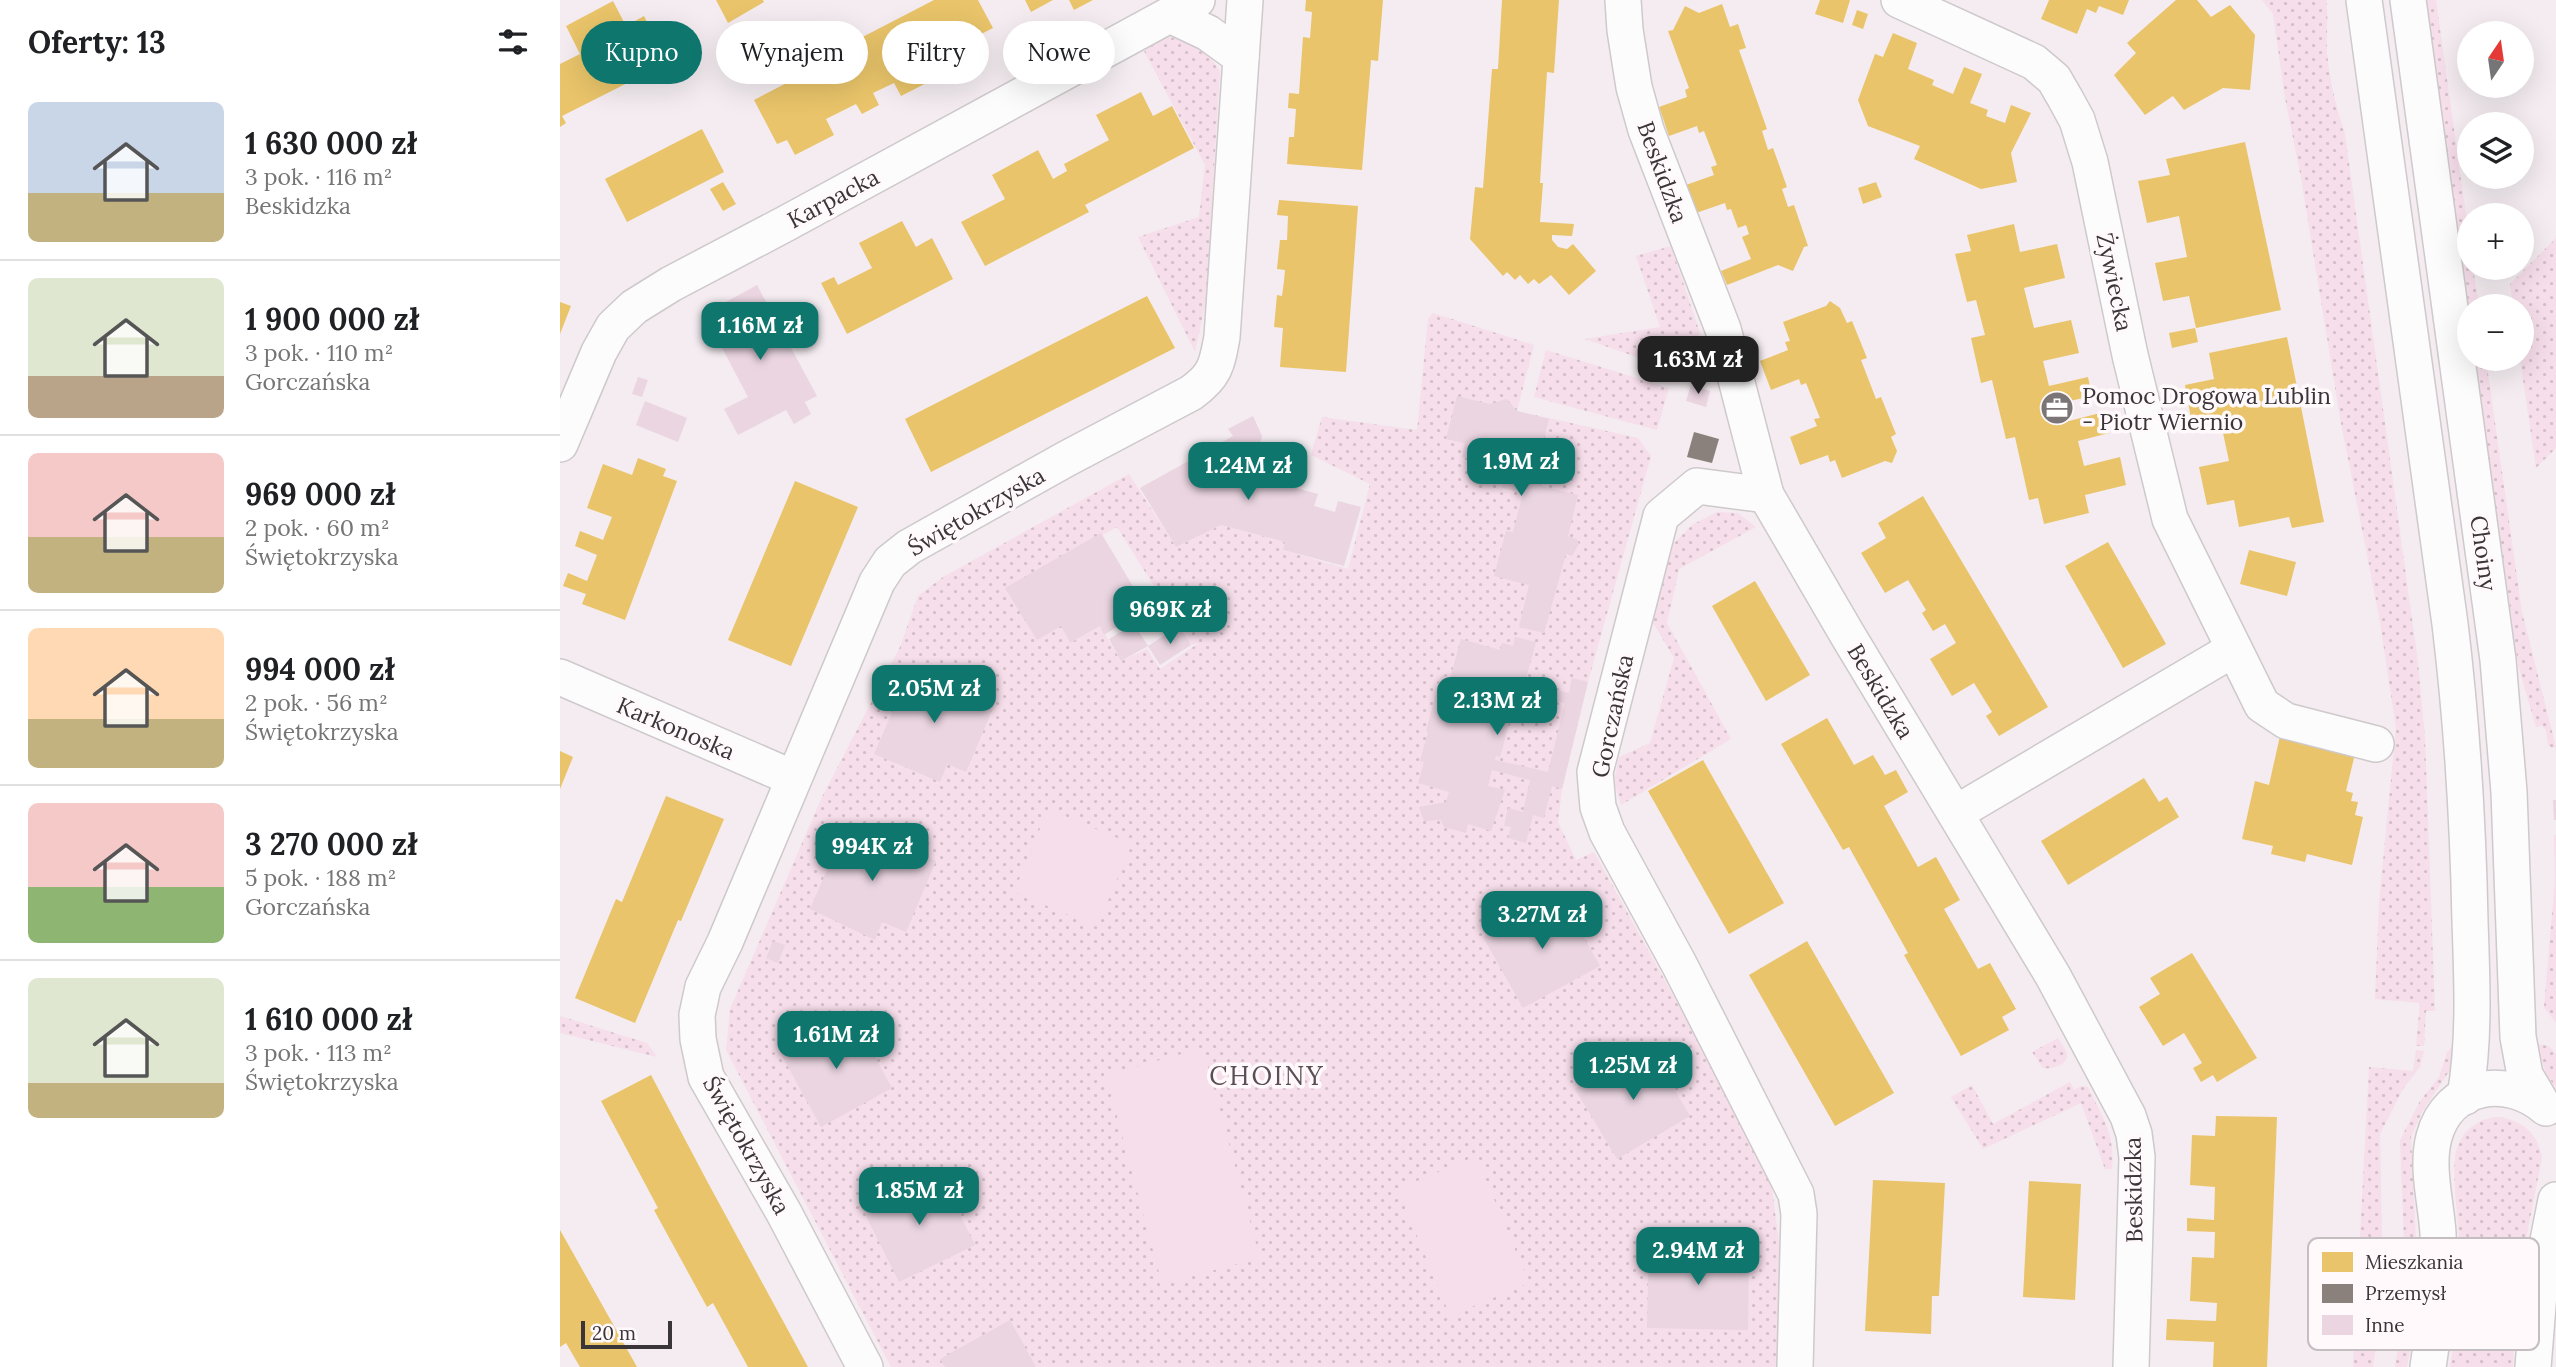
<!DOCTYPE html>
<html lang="pl">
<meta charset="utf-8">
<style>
:root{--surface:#fff;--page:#f6f6f6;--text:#202124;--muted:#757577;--line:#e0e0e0;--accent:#0f766e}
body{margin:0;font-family:Lora,serif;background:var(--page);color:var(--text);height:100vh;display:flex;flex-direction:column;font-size:26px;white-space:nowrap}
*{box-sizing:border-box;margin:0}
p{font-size:23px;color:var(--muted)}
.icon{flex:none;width:38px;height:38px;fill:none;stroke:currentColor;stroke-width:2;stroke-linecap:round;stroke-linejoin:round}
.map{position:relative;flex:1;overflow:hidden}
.sheet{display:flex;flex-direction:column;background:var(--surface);width:560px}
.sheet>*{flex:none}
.hud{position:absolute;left:21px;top:21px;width:665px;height:63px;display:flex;gap:14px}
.needle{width:46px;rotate:13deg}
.fabs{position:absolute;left:1897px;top:21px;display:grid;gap:14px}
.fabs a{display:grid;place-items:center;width:77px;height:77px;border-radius:50%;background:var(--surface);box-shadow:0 7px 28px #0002;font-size:35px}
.scale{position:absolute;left:21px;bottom:18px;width:91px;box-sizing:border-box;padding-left:7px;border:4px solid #3a3538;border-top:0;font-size:19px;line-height:24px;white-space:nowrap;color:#3a3538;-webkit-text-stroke:5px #fff9fc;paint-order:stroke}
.price{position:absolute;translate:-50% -60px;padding:0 16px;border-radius:14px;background:var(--accent);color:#fff;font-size:23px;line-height:46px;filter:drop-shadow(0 2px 4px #0008)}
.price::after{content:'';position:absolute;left:50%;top:42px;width:21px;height:16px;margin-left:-10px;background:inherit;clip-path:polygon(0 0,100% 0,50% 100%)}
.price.active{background:#222;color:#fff}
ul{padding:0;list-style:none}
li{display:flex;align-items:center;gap:21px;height:175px;padding:0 28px}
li+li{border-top:2px solid var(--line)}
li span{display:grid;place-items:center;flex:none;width:196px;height:140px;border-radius:10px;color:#555}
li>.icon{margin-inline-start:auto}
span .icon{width:84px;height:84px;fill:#fffc;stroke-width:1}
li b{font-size:30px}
h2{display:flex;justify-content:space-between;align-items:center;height:84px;padding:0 28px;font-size:30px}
.chip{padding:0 24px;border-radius:32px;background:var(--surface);box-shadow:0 7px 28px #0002;font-size:24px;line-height:63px}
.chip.active{background:var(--accent);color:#fff}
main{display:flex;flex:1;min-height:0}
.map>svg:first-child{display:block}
.grass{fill:url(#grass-dots);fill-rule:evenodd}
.park{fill:#f6deea}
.homes{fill:#e9c46a}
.industry{fill:#8a817c}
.building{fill:#ead5e1;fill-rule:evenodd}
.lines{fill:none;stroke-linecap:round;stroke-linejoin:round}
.minor-casing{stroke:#cec9cb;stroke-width:38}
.minor{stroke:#fdfcfd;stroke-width:35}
.labels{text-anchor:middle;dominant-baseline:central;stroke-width:7;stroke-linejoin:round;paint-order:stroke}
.street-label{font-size:23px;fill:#3a3538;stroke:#fff9fc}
.poi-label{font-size:23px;fill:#3a3538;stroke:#fff9fc;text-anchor:start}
.quarter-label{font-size:26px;letter-spacing:2px;fill:#594e53;stroke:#fff9fc}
.key{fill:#fff9fc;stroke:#c4bec1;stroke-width:2}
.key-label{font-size:19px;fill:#3a3538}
</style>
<main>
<section class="sheet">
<h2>Oferty: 13<svg class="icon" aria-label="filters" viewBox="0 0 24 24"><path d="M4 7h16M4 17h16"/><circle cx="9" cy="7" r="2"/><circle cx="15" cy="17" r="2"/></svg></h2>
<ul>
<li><span style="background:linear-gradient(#c9d6e8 65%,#c2b280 0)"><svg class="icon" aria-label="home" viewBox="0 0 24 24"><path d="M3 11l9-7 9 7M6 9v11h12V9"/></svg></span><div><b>1 630 000 zł</b><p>3 pok. · 116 m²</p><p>Beskidzka</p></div></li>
<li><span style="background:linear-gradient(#dfe7d0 70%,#b9a48a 0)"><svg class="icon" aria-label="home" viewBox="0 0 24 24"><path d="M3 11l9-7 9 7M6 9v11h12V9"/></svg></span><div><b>1 900 000 zł</b><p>3 pok. · 110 m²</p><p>Gorczańska</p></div></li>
<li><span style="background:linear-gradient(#f6c9c9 60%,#c2b280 0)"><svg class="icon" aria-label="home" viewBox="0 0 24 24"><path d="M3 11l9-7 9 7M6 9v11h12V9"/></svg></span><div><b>969 000 zł</b><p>2 pok. · 60 m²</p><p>Świętokrzyska</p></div></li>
<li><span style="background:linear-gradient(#ffd9b3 65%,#c2b280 0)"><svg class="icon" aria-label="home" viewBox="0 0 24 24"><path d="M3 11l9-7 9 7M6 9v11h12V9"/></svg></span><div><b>994 000 zł</b><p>2 pok. · 56 m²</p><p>Świętokrzyska</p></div></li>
<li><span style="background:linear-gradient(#f6c9c9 60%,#8fb573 0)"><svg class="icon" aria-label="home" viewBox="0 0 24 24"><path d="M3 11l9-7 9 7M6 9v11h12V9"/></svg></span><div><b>3 270 000 zł</b><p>5 pok. · 188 m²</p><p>Gorczańska</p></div></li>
<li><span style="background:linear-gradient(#dfe7d0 75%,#c2b280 0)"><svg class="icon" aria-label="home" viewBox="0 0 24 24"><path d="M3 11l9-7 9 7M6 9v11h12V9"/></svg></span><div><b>1 610 000 zł</b><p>3 pok. · 113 m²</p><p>Świętokrzyska</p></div></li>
</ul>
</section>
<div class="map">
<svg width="1996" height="1367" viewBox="0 0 1996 1367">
<defs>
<pattern id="grass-dots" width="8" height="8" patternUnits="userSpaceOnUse" patternTransform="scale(1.75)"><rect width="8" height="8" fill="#f6deea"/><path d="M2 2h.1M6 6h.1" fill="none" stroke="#d4bfc9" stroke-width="1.8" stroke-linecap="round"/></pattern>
</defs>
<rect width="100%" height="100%" fill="#f4ecf0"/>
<!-- grass -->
<g class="grass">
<path d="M1702 0H1766C1769 17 1766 34 1767 51 1769 79 1776 107 1785 134L1858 662 1865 738 1875 1011H1866L1864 1046H1856L1860 1003 1815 999 1819 902 1836 728 1819 616 1780 418 1741 178 1725 98 1713 14Z"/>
<path d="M1865 0H1876L1909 237V268H1913L1919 306H1909V316Z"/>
<path d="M605 37C634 39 644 47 660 71L646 301 635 352 578 237 639 217 645 165 584 51Z"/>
<path d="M1996 238V448L1976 468 1960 359 1962 306H1953L1950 284Z"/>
<path d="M1111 246 1140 333 1117 371 1025 339 1100 327 1076 256Z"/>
<path d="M873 313 974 345 957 411 1078 438 1091 456 1028 682 1002 789 998 822 1016 860 1034 852 1189 1133 1211 1180 1220 1251 1218 1367H331L166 1050 170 1009 262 797 340 647 358 596 383 577 569 474 616 547 661 525 725 542 723 550 788 569 810 484 751 455 762 417 857 430 868 319ZM557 527 631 645 639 643 600 669 587 649 561 661 540 626 510 643 501 626 446 588Z"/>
<path d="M986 350 1109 388 1097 430 974 397Z"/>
<path d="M1915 359H1926L1962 612 1996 747 1992 748 1988 745 1986 730 1982 726 1976 727 1958 665Z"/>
<path d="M1157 512 1178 513 1196 527 1119 569 1107 623 1171 739 1061 805 1054 782 1059 757 1090 743 1114 658 1092 621 1114 543 1132 525Z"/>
<path d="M1996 834V1023L1984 1007 1995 879 1994 837Z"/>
<path d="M0 1016 87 1043 97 1057 0 1033Z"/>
<path d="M1498 1038C1500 1042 1507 1050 1507 1054 1508 1066 1491 1069 1483 1068L1472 1052Z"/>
<path d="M1977 1044 1989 1046 1996 1054V1088L1986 1074Z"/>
<path d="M1892 1047H1894L1890 1070 1862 1112 1851 1137 1857 1261 1852 1340 1847 1367H1835L1841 1328 1845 1271 1840 1140 1860 1101 1879 1077 1887 1052Z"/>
<path d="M1856 1050 1864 1051 1860 1067 1843 1089 1820 1134 1823 1291 1813 1367H1793L1809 1067 1853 1071Z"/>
<path d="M1510 1082 1514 1090 1521 1086 1528 1087C1543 1119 1555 1132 1552 1169H1545L1521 1103 1423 1149 1391 1097 1412 1085 1433 1124Z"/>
<path d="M1937 1117C1961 1119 1979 1134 1982 1158L1957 1285 1953 1367H1890C1896 1329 1901 1288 1900 1249 1899 1226 1890 1166 1897 1148 1903 1130 1919 1118 1937 1117Z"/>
</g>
<!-- park -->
<g class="park">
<path d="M488 809 572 844 537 927 454 892Z"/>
<path d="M643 1048 700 1258 602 1284 546 1075Z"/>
<path d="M916 1156 969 1283 890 1316 838 1189Z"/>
</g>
<!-- homes -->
<g class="homes">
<path d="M156 0H203L204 2 168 23Z"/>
<path d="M374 0H418L433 28 382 54 390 71 341 96 334 83 313 93 319 105 302 114 296 104 266 119 274 135 235 155 227 140 217 144 194 100 294 48 291 43Z"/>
<path d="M465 0H493L471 12Z"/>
<path d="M509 0H533L514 10Z"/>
<path d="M746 0H823L818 61 811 60 802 170 727 164 729 137H734L736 109 728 108 729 93 739 94 743 37 750 38 752 12 745 11Z"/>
<path d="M942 0H999L994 73 987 72 980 183H983L980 222 1014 224 1012 236 992 235V240L998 247 1007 249 1013 244 1036 271 1009 295 991 275 979 284 974 279 968 284 960 275 955 280 947 272 943 276 910 239 915 187 923 188 932 69H938Z"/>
<path d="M1260 0H1290L1283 23 1255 14Z"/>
<path d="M1489 0H1569L1563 15 1539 6 1536 13 1527 9 1517 34 1481 19Z"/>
<path d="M1616 0H1637L1651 17 1670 5 1695 35 1690 90 1663 88 1624 110 1613 96 1585 115 1554 75 1576 53 1567 43Z"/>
<path d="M53 1 66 26 84 16 93 34 106 28 114 44 101 52 107 63 2 116 6 123 0 127V64L20 54 6 26Z"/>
<path d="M1162 4 1170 27 1178 24 1186 48 1179 50 1207 129 1202 131 1208 150 1213 148 1227 187 1222 189 1228 207 1234 205 1248 246 1244 247 1233 271 1218 265 1167 285 1161 271 1191 259 1182 237 1189 234 1186 225 1178 228 1171 209 1167 210 1165 203 1136 213 1126 185 1154 175 1151 167 1157 165 1144 131 1139 133 1137 126 1109 136 1099 107 1127 97 1125 90 1129 88 1108 31 1113 30 1125 6 1139 13Z"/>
<path d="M1297 10 1308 14 1303 29 1292 25Z"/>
<path d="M1333 33 1357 43 1348 69 1374 80 1372 85 1393 94 1404 67 1422 74 1410 103 1428 110 1426 116 1445 123 1451 105 1471 113 1451 153 1457 182 1421 189 1354 159 1360 146 1308 126 1298 100 1315 54 1323 57Z"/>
<path d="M581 92 593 116 612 106 634 148 525 205 529 212 425 266 401 222 445 199 432 175 478 150 493 179 507 171 504 164 549 140 536 115Z"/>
<path d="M142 129 164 172 67 222 45 179Z"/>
<path d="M1685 142 1721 310 1636 328 1629 296 1603 301 1595 263 1627 257 1619 216 1587 223 1578 181 1610 175 1606 159Z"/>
<path d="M163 182 176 204 163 211 150 189Z"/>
<path d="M1316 182 1322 197 1303 204 1298 188Z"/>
<path d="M719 200 798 206 786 372 720 367 723 328 714 327 717 295 722 296 724 281 725 270 717 269 720 240H727L728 216 717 215Z"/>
<path d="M342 221 356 247 372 238 393 279 287 334 261 283 274 277 278 285 312 268 299 243Z"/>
<path d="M1454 224 1460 252 1497 244 1505 278 1464 288 1474 328 1511 320 1519 353 1483 361 1489 386 1528 377 1532 396 1501 403 1505 422 1544 412 1549 433 1518 441 1524 466 1560 457 1566 485 1525 495 1529 513 1484 524 1478 498 1469 500 1455 437 1446 439 1432 380 1421 383 1411 338 1425 335 1416 300 1407 302 1395 254 1411 251 1407 235Z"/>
<path d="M587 296 615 348 371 472 345 419Z"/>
<path d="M1270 301 1280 308 1287 323 1292 321 1307 358 1301 360 1316 399 1321 397 1336 434 1331 437 1337 451 1332 463 1325 461 1282 478 1275 460 1270 462 1268 455 1240 465 1230 437 1257 426 1254 419 1260 418 1246 383 1241 385 1239 379 1211 390 1200 361 1228 350 1225 342 1230 341 1223 322 1266 306Z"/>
<path d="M0 302 11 306 0 334Z"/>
<path d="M1635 328 1638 342 1612 348 1609 333Z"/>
<path d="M1727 337 1764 522 1732 528 1729 517 1679 527 1674 500 1647 505 1639 467 1669 461 1660 419 1632 424 1625 385 1654 379 1649 353Z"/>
<path d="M78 458 106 469 103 476 117 481 65 620 22 604 26 594 3 586 8 573 27 581 37 555 15 546 20 531 43 540 52 517 27 508 43 464 72 475Z"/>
<path d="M235 481 298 507 231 666 168 640Z"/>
<path d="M1363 496 1488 707 1439 736 1426 716 1432 712 1414 683 1392 696 1370 659 1396 643 1385 624 1373 631 1362 613 1366 610 1348 580 1325 593 1301 553 1326 538 1318 523Z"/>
<path d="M1548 542 1606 644 1563 668 1505 566Z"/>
<path d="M1689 550 1736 562 1727 596 1680 584Z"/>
<path d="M1195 581 1250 675 1206 701 1152 606Z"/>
<path d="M1267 718 1294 765 1313 755 1325 775 1336 770 1348 792 1324 806 1358 867 1376 857 1400 900 1384 909 1418 969 1430 963 1456 1009 1442 1017 1449 1030 1401 1056 1344 955 1348 953 1289 847 1283 850 1221 744Z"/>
<path d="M1720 736 1795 754 1786 791 1793 793 1791 801 1798 802 1795 815 1803 817 1792 865 1747 854 1745 862 1711 854 1713 846 1682 839 1695 781 1709 785Z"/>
<path d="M0 751 13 757 0 789Z"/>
<path d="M1143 760 1224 903 1169 934 1088 791Z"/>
<path d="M1584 778 1599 802 1607 797 1619 817 1508 885 1481 841Z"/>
<path d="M106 796 164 819 121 921 118 920 75 1023 15 998 56 899 62 902Z"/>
<path d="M1247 941 1334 1093 1275 1126 1189 975Z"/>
<path d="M1632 953 1697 1058 1657 1082 1653 1075 1641 1082 1633 1068 1642 1063 1624 1033 1603 1046 1579 1007 1600 994 1590 978Z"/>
<path d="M91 1075 147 1181 248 1367H188L153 1303 147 1307 94 1210 98 1208 41 1101Z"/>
<path d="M1656 1116 1717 1117 1707 1367H1653L1654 1342 1606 1340 1607 1319 1656 1321 1657 1303 1630 1301 1632 1257 1654 1258 1655 1232 1627 1231V1218L1654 1220 1655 1187 1630 1185 1632 1135 1655 1136Z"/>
<path d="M1313 1180 1385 1183 1379 1296H1372L1371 1334 1305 1331Z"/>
<path d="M1469 1181 1521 1184 1515 1300 1463 1297Z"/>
<path d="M0 1230 13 1253 77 1367H20L6 1343 0 1347Z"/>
</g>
<!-- industry -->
<path class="industry" d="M1134 432 1159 439 1152 463 1127 457Z"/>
<!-- building -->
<g class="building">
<path d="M197 285 257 396 245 402 251 414 234 424 226 410 178 435 164 409 188 397 144 314Z"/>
<path d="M78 377 88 380 82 397 72 394Z"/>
<path d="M1131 385 1150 391 1146 407 1126 401Z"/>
<path d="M897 396 930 404 947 399 957 411 989 419 982 447 991 450 982 486 1018 495 1008 536 1017 539 1019 544 1012 556 1006 554 984 633 959 627 969 585 934 576 946 531 953 532 963 493 942 488 944 478 929 474 931 464 902 457 905 443 886 439Z"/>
<path d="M85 401 127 418 118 442 76 425Z"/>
<path d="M693 416 702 436 691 476 758 494 754 506 775 512 778 501 801 507 784 566 723 550 725 542 661 525 616 547 580 488 673 436 668 429Z"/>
<path d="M541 533 586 608 544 635 540 626 510 643 501 626 477 640 445 588Z"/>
<path d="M574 624 588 646 561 661 549 639Z"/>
<path d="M619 626 631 645 600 665 588 646Z"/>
<path d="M955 637 976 642 965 682 1009 693 1012 678 1028 682 1002 789 992 786 984 818 973 815 966 843 948 838 951 827 944 826 948 808 963 812 970 780 932 770 928 786 945 790 931 831 908 824 906 833 884 827 881 820 864 821 859 807 886 802 889 792 858 783 864 762 860 761 868 732 866 731 881 675 890 678 901 639 940 650 942 643 953 646ZM962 693 1005 703 988 772 935 760 936 756 940 757 954 705 958 706Z"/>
<path d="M353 665 436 701 406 772 387 764 380 782 314 754Z"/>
<path d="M1993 800H1996V820H1994Z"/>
<path d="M288 822 376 861 346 932 322 922 315 940 250 909Z"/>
<path d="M1000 894 1040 966 963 1008 923 937Z"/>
<path d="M213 941 225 945 218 963 206 958Z"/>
<path d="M292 1015 332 1088 261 1127 221 1054Z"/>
<path d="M1089 1046 1130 1116 1057 1159 1015 1089Z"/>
<path d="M378 1171 415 1245 339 1282 302 1208Z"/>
<path d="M1089 1244 1189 1246 1188 1330 1087 1328Z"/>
<path d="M450 1320 476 1367H385L380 1359Z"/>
</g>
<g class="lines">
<defs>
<g id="minor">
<path d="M1063 0 1065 30 1074 87 1086 130 1163 329 1206 495 1287 634 1493 976 1568 1116 1574 1134 1577 1157 1571 1367"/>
<path d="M1339 0 1474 62 1494 79 1505 98 1517 120 1530 162 1570 355 1610 519 1702 705 1726 721 1816 744"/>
<path d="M1804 0 1890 624C1902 723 1908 822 1910 921 1912 980 1915 1039 1905 1097"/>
<path d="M1848 0 1938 660 1949 792 1958 1037 1965 1075 1982 1104"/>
<path d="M610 15 648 33 681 57"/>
<path d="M0 444 39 352 53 327 74 307 111 284 225 224 637 0"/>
<path d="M1206 495 1137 486 1101 516 1035 772 1038 807 1047 832 1119 964 1236 1194 1239 1214 1235 1367"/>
<path d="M0 677 233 778"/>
<path d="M1396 813 1674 649"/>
<path d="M305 1367 224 1213 146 1077 138 1039 137 1015 143 987 165 942 317 582 330 562 349 547 506 459 631 393C655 376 657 365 662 337L685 0"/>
<path d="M1868 1367C1875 1323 1880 1278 1878 1233 1876 1202 1866 1167 1874 1137 1888 1084 1947 1074 1986 1108"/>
<path d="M1973 1367 1980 1281 1996 1200"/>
</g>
</defs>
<!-- minor casing -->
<use href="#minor" class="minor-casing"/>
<!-- minor -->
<use href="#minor" class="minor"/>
</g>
<!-- icons -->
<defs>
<symbol id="office-disc" viewBox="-11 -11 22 22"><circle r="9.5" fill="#7b7578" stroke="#fff9fc"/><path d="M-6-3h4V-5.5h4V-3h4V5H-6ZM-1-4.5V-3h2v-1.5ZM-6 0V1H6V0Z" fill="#fff"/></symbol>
</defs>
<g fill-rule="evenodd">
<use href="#office-disc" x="1478" y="389" width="38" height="38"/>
</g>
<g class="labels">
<!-- street labels -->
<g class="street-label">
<text transform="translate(1103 172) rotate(70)">Beskidzka</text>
<text transform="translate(273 198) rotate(-28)">Karpacka</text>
<text transform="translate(1555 282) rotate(78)">Żywiecka</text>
<text transform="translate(416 511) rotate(-30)">Świętokrzyska</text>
<text transform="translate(1924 553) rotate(82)">Choiny</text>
<text transform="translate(1321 691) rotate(59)">Beskidzka</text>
<text transform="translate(1052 716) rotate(-78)">Gorczańska</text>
<text transform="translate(116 728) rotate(23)">Karkonoska</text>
<text transform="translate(187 1145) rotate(61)">Świętokrzyska</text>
<text transform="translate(1573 1190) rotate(-91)">Beskidzka</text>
</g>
<!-- poi labels -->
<g class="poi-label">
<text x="1522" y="395">Pomoc Drogowa Lublin<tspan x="1522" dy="26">- Piotr Wiernio</tspan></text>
</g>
<!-- quarter labels -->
<g class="quarter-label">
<text x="707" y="1075">CHOINY</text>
</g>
</g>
<!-- legend -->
<rect x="1748" y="1238" width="231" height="112" rx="10" class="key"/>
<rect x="1762" y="1252" width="31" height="20" fill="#e9c46a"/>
<rect x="1762" y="1284" width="31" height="19" fill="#8a817c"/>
<rect x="1762" y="1315" width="31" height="20" fill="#ead5e1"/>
<g class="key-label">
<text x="1805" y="1269">Mieszkania</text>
<text x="1805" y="1300">Przemysł</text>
<text x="1805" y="1332">Inne</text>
</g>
</svg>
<div class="fabs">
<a><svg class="needle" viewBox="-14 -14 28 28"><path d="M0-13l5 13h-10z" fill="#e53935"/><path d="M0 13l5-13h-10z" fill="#757577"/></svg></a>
<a><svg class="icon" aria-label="layers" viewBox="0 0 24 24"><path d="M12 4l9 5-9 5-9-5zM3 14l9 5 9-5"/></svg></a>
<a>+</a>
<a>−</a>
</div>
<div class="scale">20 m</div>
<b class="price" style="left:200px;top:362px">1.16M zł</b>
<b class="price active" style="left:1138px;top:396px">1.63M zł</b>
<b class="price" style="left:961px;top:498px">1.9M zł</b>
<b class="price" style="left:688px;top:502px">1.24M zł</b>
<b class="price" style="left:610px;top:646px">969K zł</b>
<b class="price" style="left:374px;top:725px">2.05M zł</b>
<b class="price" style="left:937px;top:737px">2.13M zł</b>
<b class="price" style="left:312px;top:883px">994K zł</b>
<b class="price" style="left:982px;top:951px">3.27M zł</b>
<b class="price" style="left:276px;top:1071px">1.61M zł</b>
<b class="price" style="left:1073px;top:1102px">1.25M zł</b>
<b class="price" style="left:359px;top:1227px">1.85M zł</b>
<b class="price" style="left:1138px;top:1287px">2.94M zł</b>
<div class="hud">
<a class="chip active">Kupno</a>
<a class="chip">Wynajem</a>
<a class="chip">Filtry</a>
<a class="chip">Nowe</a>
</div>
</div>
</main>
